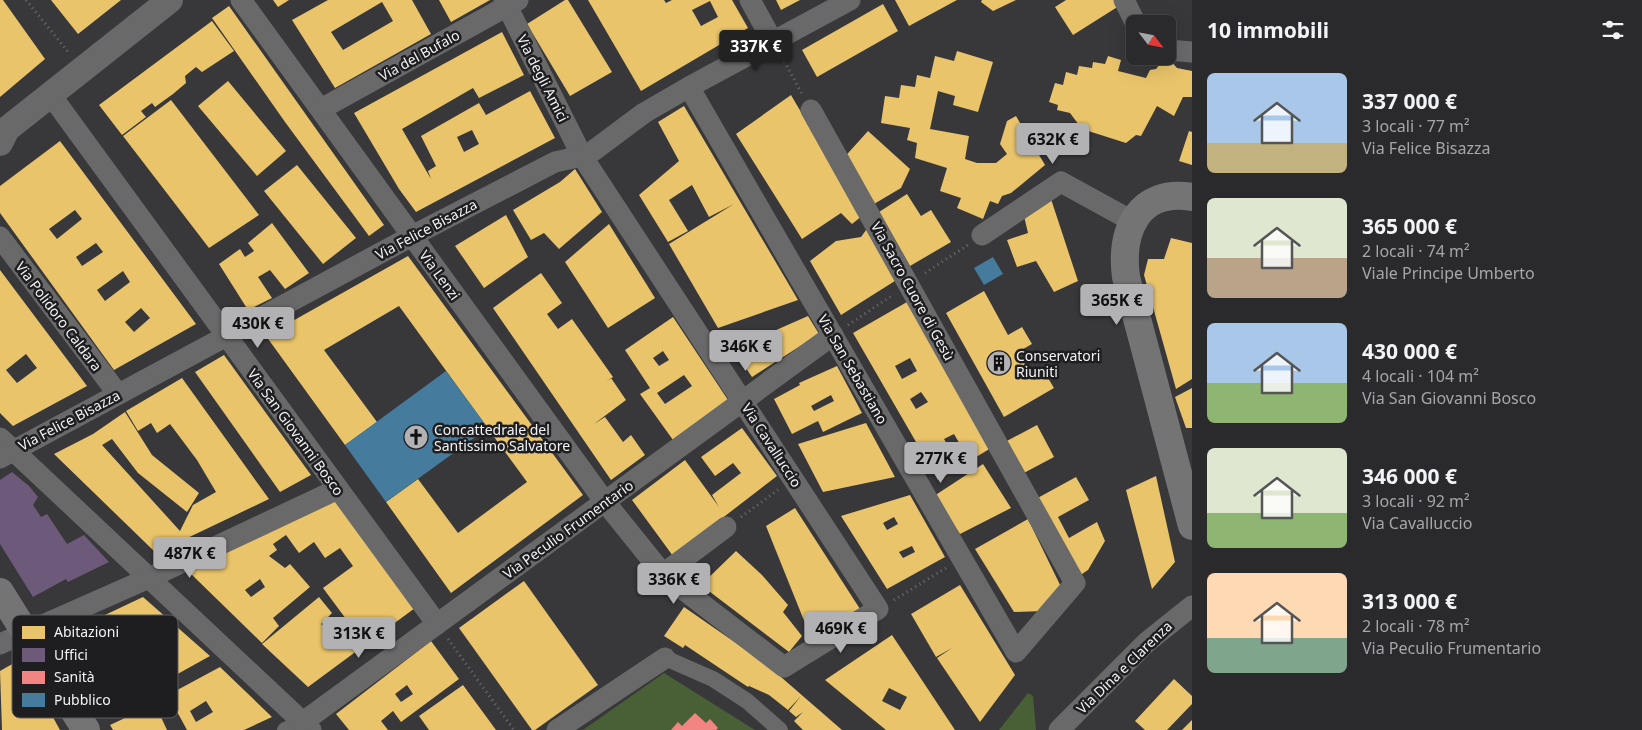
<!DOCTYPE html>
<html lang="it">
<meta charset="utf-8">
<style>
:root{--surface:#2a292c;--page:#323134;--text:#f1f3f6;--muted:#a5a6a9;--line:#464548;--accent:#b2b1b4}
body{margin:0;font-family:"Noto Sans",sans-serif;background:var(--page);color:var(--text);height:100vh;display:flex;flex-direction:column;font-size:19px;white-space:nowrap}
*{box-sizing:border-box;margin:0}
p{font-size:16px;color:var(--muted)}
.icon{flex:none;width:28px;height:28px;fill:none;stroke:currentColor;stroke-width:2;stroke-linecap:round;stroke-linejoin:round}
.map{position:relative;flex:1;overflow:hidden}
.panel{display:flex;flex-direction:column;background:var(--surface);width:450px}
.panel>*{flex:none}
.needle{width:32px;rotate:122deg}
.controls{position:absolute;left:1126px;top:15px;display:grid;gap:10px}
.controls a{display:grid;place-items:center;width:50px;height:50px;border-radius:8px;background:var(--surface);box-shadow:0 5px 20px #0002,0 0 0 1px var(--line);font-size:25px}
.price{position:absolute;translate:-50% -42px;padding:0 11px;border-radius:5px;background:var(--accent);color:#111;font-size:16px;line-height:32px;filter:drop-shadow(0 1px 2px #0008)}
.price::after{content:'';position:absolute;left:50%;top:30px;width:15px;height:11px;margin-left:-8px;background:inherit;clip-path:polygon(0 0,100% 0,50% 100%)}
.price.active{background:#222;color:#fff}
ul{padding:0;list-style:none}
li{display:flex;align-items:center;gap:15px;height:125px;padding:0 15px}
li span{display:grid;place-items:center;flex:none;width:140px;height:100px;border-radius:8px;color:#555}
li>.icon{margin-inline-start:auto}
span .icon{width:60px;height:60px;fill:#fffc;stroke-width:1}
li b{font-size:21px}
h2{display:flex;justify-content:space-between;align-items:center;height:60px;padding:0 15px;font-size:21px}
main{display:flex;flex:1;min-height:0}
.map>svg:first-child{display:block}
.green{fill:#496037}
.homes{fill:#e9c46a;fill-rule:evenodd}
.offices{fill:#6d597a}
.health{fill:#f28482}
.public{fill:#457b9d}
.lines{fill:none;stroke-linecap:round;stroke-linejoin:round}
.path{stroke:#6e6d6f;stroke-width:3;stroke-dasharray:1 4;stroke-linecap:butt}
.pedestrian{stroke:#69696a;stroke-width:16}
.minor{stroke:#69696a;stroke-width:21}
.tertiary{stroke:#69696a;stroke-width:26}
.secondary{stroke:#747475;stroke-width:28}
.labels{text-anchor:middle;dominant-baseline:central;stroke-width:5;stroke-linejoin:round;paint-order:stroke}
.street-label{font-size:14px;fill:#f3f3f6;stroke:#1e1e20}
.poi-label{font-size:14px;fill:#f3f3f6;stroke:#1e1e20;text-anchor:start}
.key{fill:#1e1e20;stroke:#5e5e60;stroke-width:1}
.key-label{font-size:14px;fill:#f3f3f6}
</style>
<main>
<div class="map">
<svg width="1192" height="730" viewBox="0 0 1192 730">
<rect width="100%" height="100%" fill="#38373a"/>
<!-- green -->
<g class="green">
<path d="M664 673 755 730H583Z"/>
<path d="M1028 693 1033 696 1036 730H999Z"/>
</g>
<!-- homes -->
<g class="homes">
<path d="M0 0H3L45 59 0 97Z"/>
<path d="M51 0H121L78 34Z"/>
<path d="M273 0H289L278 7Z"/>
<path d="M328 0H412L431 34 335 88 292 20ZM382 2 393 21 343 50 331 32Z"/>
<path d="M439 0H490L451 22Z"/>
<path d="M565 0H568L612 72 570 96 527 24Z"/>
<path d="M588 0H664L666 3 672 0H732L748 28 641 91ZM710 1 718 17 701 26 692 10Z"/>
<path d="M776 0H800L781 10Z"/>
<path d="M895 0H957L909 26Z"/>
<path d="M982 0H1016L993 11 981 2Z"/>
<path d="M1066 0H1115L1119 6 1073 35 1055 7Z"/>
<path d="M883 4 898 31 817 77 802 50Z"/>
<path d="M229 6 384 225 369 236 285 122 212 18Z"/>
<path d="M212 21 234 51 202 72 196 67 185 76 186 83 173 94 155 107 152 103 141 111 146 117 122 135 99 105Z"/>
<path d="M502 32 524 75 479 98 473 88 402 129 431 179 428 171 436 166 421 136 479 103 486 115 530 91 555 138 416 212 399 189 354 113ZM472 130 479 144 464 152 457 137Z"/>
<path d="M957 51 993 62 978 112 953 105 955 96 938 91 930 129 969 136 965 159 977 163H996L1007 154 1000 144 1007 121 1016 116 1045 165 1011 193 1002 196 998 204 990 201 983 219 957 208 961 198 940 191 947 168 915 158 917 143 907 140 910 128 881 123 885 96 899 98 901 85 915 87 917 75 930 78 935 56 954 61Z"/>
<path d="M1108 56 1121 60 1118 71 1146 78 1150 70 1156 69 1160 64H1165L1168 58 1177 68 1192 71V97H1183L1174 116 1157 106 1141 136 1136 135 1126 143 1082 129 1070 113 1057 110 1058 105 1049 102 1055 83 1063 85 1066 72 1077 75 1079 66 1092 68 1093 62 1105 64Z"/>
<path d="M228 81 286 151 257 176 198 106Z"/>
<path d="M791 95 862 216 852 224 841 213 802 239 736 134Z"/>
<path d="M171 100 259 215 209 248 123 136Z"/>
<path d="M684 106 798 300 718 328 669 244 734 204 709 217 692 185 669 200 688 231 668 242 639 195 679 161 658 122Z"/>
<path d="M868 131 910 169 901 188 874 204 841 161Z"/>
<path d="M1189 131 1192 132V165L1179 161Z"/>
<path d="M60 141 196 324 114 370 0 213V186ZM75 210 82 219 57 239 49 229ZM96 243 103 252 82 266 76 257ZM123 271 130 282 105 301 97 290ZM141 308 150 318 134 332 125 322Z"/>
<path d="M297 165 356 238 323 264 264 191Z"/>
<path d="M575 169 602 212 559 249 544 233 531 240 513 210 560 182Z"/>
<path d="M907 194 921 216 931 210 951 242 910 266 879 212Z"/>
<path d="M1050 196 1078 281 1054 292 1036 261 1017 267 1007 240 1028 233 1024 216Z"/>
<path d="M506 215 528 257 484 288 455 246Z"/>
<path d="M272 223 309 273 285 289 270 270 258 277 272 298 248 310 219 264 240 249 245 257 254 251 248 243Z"/>
<path d="M609 224 655 298 608 328 565 262Z"/>
<path d="M869 226 898 279 841 315 810 261 836 241 861 237Z"/>
<path d="M1171 238 1192 243V379L1176 389 1144 275 1148 259H1164Z"/>
<path d="M408 256 583 495 451 593 386 502 418 479 458 533 527 482 399 306 324 350 377 422 345 445 266 336Z"/>
<path d="M0 270 87 386 13 426 0 413ZM26 354 37 368 17 383 6 370Z"/>
<path d="M541 273 562 303 547 314 558 329 572 319 613 377 606 382 611 378 626 400 594 424 605 417 623 442 631 435 645 455 611 480 493 308Z"/>
<path d="M984 291 1008 335 1022 327 1032 344 1018 352 1034 380 1045 373 1054 388 1004 417 946 313Z"/>
<path d="M907 302 991 448 938 480 853 333ZM910 358 917 371 902 379 895 366ZM921 392 928 402 916 409 910 399ZM954 434 961 446 951 451 944 439Z"/>
<path d="M808 316 819 334 752 377 733 349Z"/>
<path d="M673 317 728 400 673 440 640 394 650 388 625 350ZM663 351 669 360 659 366 653 358ZM684 375 692 386 665 404 657 393Z"/>
<path d="M224 355 311 475 280 492 195 372Z"/>
<path d="M837 366 862 413 823 432 818 421 792 434 774 399 800 385 799 383ZM831 395 834 401 814 411 811 406Z"/>
<path d="M182 378 269 499 156 553 54 454 93 434 125 412 152 455 199 493 187 512 138 473 112 439 102 445 180 531 193 505 216 492 197 460 170 424 157 433 151 423 138 431 126 411Z"/>
<path d="M1192 388V428H1186L1175 397Z"/>
<path d="M866 423 895 477 823 492 798 444Z"/>
<path d="M1037 425 1054 457 1022 474 1005 442Z"/>
<path d="M742 428 777 476 673 556 632 500 685 460 719 507 712 495 741 473 733 463 715 476 701 457Z"/>
<path d="M983 464 1011 508 960 534 934 496Z"/>
<path d="M1156 476 1175 562 1152 589 1126 490Z"/>
<path d="M1076 477 1089 500 1058 517 1069 538 1097 522 1105 541 1088 570 1076 578 1034 500Z"/>
<path d="M910 495 945 557 887 589 841 516ZM894 517 898 524 887 530 883 523ZM912 546 915 552 903 558 899 552Z"/>
<path d="M336 499 415 608 308 687 262 644 319 597 332 613 321 624 333 637 349 623 323 588 353 566 340 548 325 558 314 542 299 553 286 535 273 544 277 550 269 556 285 568 290 564 310 587 273 618 279 626 262 643 188 571ZM260 579 265 587 251 597 245 590Z"/>
<path d="M795 508 860 609 811 638 766 526Z"/>
<path d="M1028 519 1062 589 1044 611 1014 612 975 549Z"/>
<path d="M736 551 762 575 788 605 783 612 802 636 789 652 701 585Z"/>
<path d="M524 581 598 685 535 730H532L459 628Z"/>
<path d="M960 585 1015 675 980 722 937 658 952 648 936 657 911 614Z"/>
<path d="M143 597 210 656 102 716 52 640ZM92 637 101 650 89 658 80 644Z"/>
<path d="M684 607 766 664 842 730H803L794 721 803 712 796 717 789 711 801 696 788 710 769 695 749 686 753 681 748 687 685 645 683 648 664 636Z"/>
<path d="M892 635 955 730H886L825 680ZM889 688 907 697 900 710 882 701Z"/>
<path d="M431 641 459 679 401 722 393 711 381 721 388 730H349L336 714ZM407 685 413 694 401 702 395 694Z"/>
<path d="M21 659 60 730H2L0 671Z"/>
<path d="M220 667 272 717 244 730H187L168 695ZM206 701 213 712 196 722 190 711Z"/>
<path d="M1174 679 1192 696V704L1167 730H1145L1135 721Z"/>
<path d="M463 685 496 730H429L419 716Z"/>
<path d="M155 704 167 730H113L110 725Z"/>
<path d="M1192 720V730H1182Z"/>
</g>
<!-- offices -->
<path class="offices" d="M12 472 29 486 38 497 33 505 41 517 47 514 67 544 84 535 109 562 68 582 66 579 33 597 0 544V480Z"/>
<!-- health -->
<path class="health" d="M695 713 706 723 710 719 718 728 716 730H671L678 722 682 726Z"/>
<!-- public -->
<g class="public">
<path d="M993 257 1003 274 984 285 974 268Z"/>
<path d="M446 371 488 428 386 502 345 445Z"/>
</g>
<g class="lines">
<!-- path -->
<g class="path">
<path d="M26 0 69 53"/>
<path d="M782 57 802 94"/>
<path d="M925 273 968 245"/>
<path d="M848 325 893 295"/>
<path d="M741 517 778 490"/>
<path d="M894 600 946 568"/>
<path d="M448 639 514 730"/>
</g>
<!-- pedestrian -->
<g class="pedestrian">
<path d="M665 658 713 679 747 701 780 730"/>
<path d="M285 730 303 722"/>
</g>
<!-- minor -->
<g class="minor">
<path d="M241 0 605 502 663 574 784 667 878 609 582 156 504 0"/>
<path d="M750 0 773 42"/>
<path d="M1124 0 1136 24"/>
<path d="M1168 50 1192 52"/>
<path d="M689 87 1016 652 1075 583 811 110"/>
<path d="M50 94 437 624"/>
<path d="M321 109 518 0"/>
<path d="M982 235 1061 182 1132 221"/>
<path d="M0 237 118 394"/>
<path d="M0 438 311 730"/>
<path d="M0 458 412 236 555 162 582 156 593 151 644 113 689 87 850 0"/>
<path d="M663 574 726 527"/>
<path d="M0 644 149 578 338 489"/>
<path d="M303 722 833 335"/>
<path d="M557 730 665 658"/>
<path d="M1059 730 1147 642 1192 606"/>
</g>
<!-- tertiary -->
<path class="tertiary" d="M0 143 7 129 170 0"/>
<!-- secondary -->
<g class="secondary">
<path d="M1192 197C1138 188 1120 231 1126 277L1192 526"/>
<path d="M0 592 86 730"/>
</g>
</g>
<!-- icons -->
<defs>
<symbol id="building-disc" viewBox="-11 -11 22 22"><circle r="9.5" fill="#b2b1b4" stroke="#1e1e20"/><path d="M-4-6H4V6H1V3H-1V6H-4ZM-2.5-4.3h1.7v1.8h-1.7ZM.8-4.3h1.7v1.8H.8ZM-2.5-1h1.7V.8h-1.7ZM.8-1h1.7V.8H.8Z" fill="#111"/></symbol>
<symbol id="church-disc" viewBox="-11 -11 22 22"><circle r="9.5" fill="#b2b1b4" stroke="#1e1e20"/><path d="M-1.2-6h2.4v3.5h3.3v2.4h-3.3V6h-2.4V-.1h-3.3v-2.4h3.3Z" fill="#111"/></symbol>
</defs>
<g fill-rule="evenodd">
<use href="#building-disc" x="985" y="349" width="28" height="28"/>
<use href="#church-disc" x="402" y="423" width="28" height="28"/>
</g>
<g class="labels">
<!-- street labels -->
<g class="street-label">
<text transform="translate(419 55) rotate(-29)">Via del Bufalo</text>
<text transform="translate(543 78) rotate(63)">Via degli Amici</text>
<text transform="translate(426 229) rotate(-28)">Via Felice Bisazza</text>
<text transform="translate(440 275) rotate(54)">Via Lenzi</text>
<text transform="translate(913 291) rotate(61)">Via Sacro Cuore di Gesù</text>
<text transform="translate(59 316) rotate(53)">Via Polidoro Caldara</text>
<text transform="translate(853 369) rotate(60)">Via San Sebastiano</text>
<text transform="translate(69 420) rotate(-28)">Via Felice Bisazza</text>
<text transform="translate(296 432) rotate(54)">Via San Giovanni Bosco</text>
<text transform="translate(772 445) rotate(57)">Via Cavalluccio</text>
<text transform="translate(568 529) rotate(-36)">Via Peculio Frumentario</text>
<text transform="translate(1124 667) rotate(-44)">Via Dina e Clarenza</text>
</g>
<!-- poi labels -->
<g class="poi-label">
<text x="1016" y="355">Conservatori<tspan x="1016" dy="16">Riuniti</tspan></text>
<text x="434" y="429">Concattedrale del<tspan x="434" dy="16">Santissimo Salvatore</tspan></text>
</g>
</g>
<!-- legend -->
<rect x="12" y="615" width="166" height="103" rx="8" class="key"/>
<rect x="22" y="626" width="23" height="13" fill="#e9c46a"/>
<rect x="22" y="648" width="23" height="14" fill="#6d597a"/>
<rect x="22" y="671" width="23" height="13" fill="#f28482"/>
<rect x="22" y="693" width="23" height="14" fill="#457b9d"/>
<g class="key-label">
<text x="54" y="637">Abitazioni</text>
<text x="54" y="660">Uffici</text>
<text x="54" y="682">Sanità</text>
<text x="54" y="705">Pubblico</text>
</g>
</svg>
<div class="controls">
<a><svg class="needle" viewBox="-14 -14 28 28"><path d="M0-13l5 13h-10z" fill="#e53935"/><path d="M0 13l5-13h-10z" fill="#a5a6a9"/></svg></a>
</div>
<b class="price active" style="left:756px;top:72px">337K €</b>
<b class="price" style="left:1053px;top:165px">632K €</b>
<b class="price" style="left:1117px;top:326px">365K €</b>
<b class="price" style="left:258px;top:349px">430K €</b>
<b class="price" style="left:746px;top:372px">346K €</b>
<b class="price" style="left:941px;top:484px">277K €</b>
<b class="price" style="left:190px;top:579px">487K €</b>
<b class="price" style="left:674px;top:605px">336K €</b>
<b class="price" style="left:841px;top:654px">469K €</b>
<b class="price" style="left:359px;top:659px">313K €</b>
</div>
<section class="panel">
<h2>10 immobili<svg class="icon" aria-label="filters" viewBox="0 0 24 24"><path d="M4 7h16M4 17h16"/><circle cx="9" cy="7" r="2"/><circle cx="15" cy="17" r="2"/></svg></h2>
<ul>
<li><span style="background:linear-gradient(#a9c7e8 70%,#c2b280 0)"><svg class="icon" aria-label="home" viewBox="0 0 24 24"><path d="M3 11l9-7 9 7M6 9v11h12V9"/></svg></span><div><b>337 000 €</b><p>3 locali · 77 m²</p><p>Via Felice Bisazza</p></div></li>
<li><span style="background:linear-gradient(#dfe7d0 60%,#b9a48a 0)"><svg class="icon" aria-label="home" viewBox="0 0 24 24"><path d="M3 11l9-7 9 7M6 9v11h12V9"/></svg></span><div><b>365 000 €</b><p>2 locali · 74 m²</p><p>Viale Principe Umberto</p></div></li>
<li><span style="background:linear-gradient(#a9c7e8 60%,#8fb573 0)"><svg class="icon" aria-label="home" viewBox="0 0 24 24"><path d="M3 11l9-7 9 7M6 9v11h12V9"/></svg></span><div><b>430 000 €</b><p>4 locali · 104 m²</p><p>Via San Giovanni Bosco</p></div></li>
<li><span style="background:linear-gradient(#dfe7d0 65%,#8fb573 0)"><svg class="icon" aria-label="home" viewBox="0 0 24 24"><path d="M3 11l9-7 9 7M6 9v11h12V9"/></svg></span><div><b>346 000 €</b><p>3 locali · 92 m²</p><p>Via Cavalluccio</p></div></li>
<li><span style="background:linear-gradient(#ffd9b3 65%,#7fa58c 0)"><svg class="icon" aria-label="home" viewBox="0 0 24 24"><path d="M3 11l9-7 9 7M6 9v11h12V9"/></svg></span><div><b>313 000 €</b><p>2 locali · 78 m²</p><p>Via Peculio Frumentario</p></div></li>
</ul>
</section>
</main>
